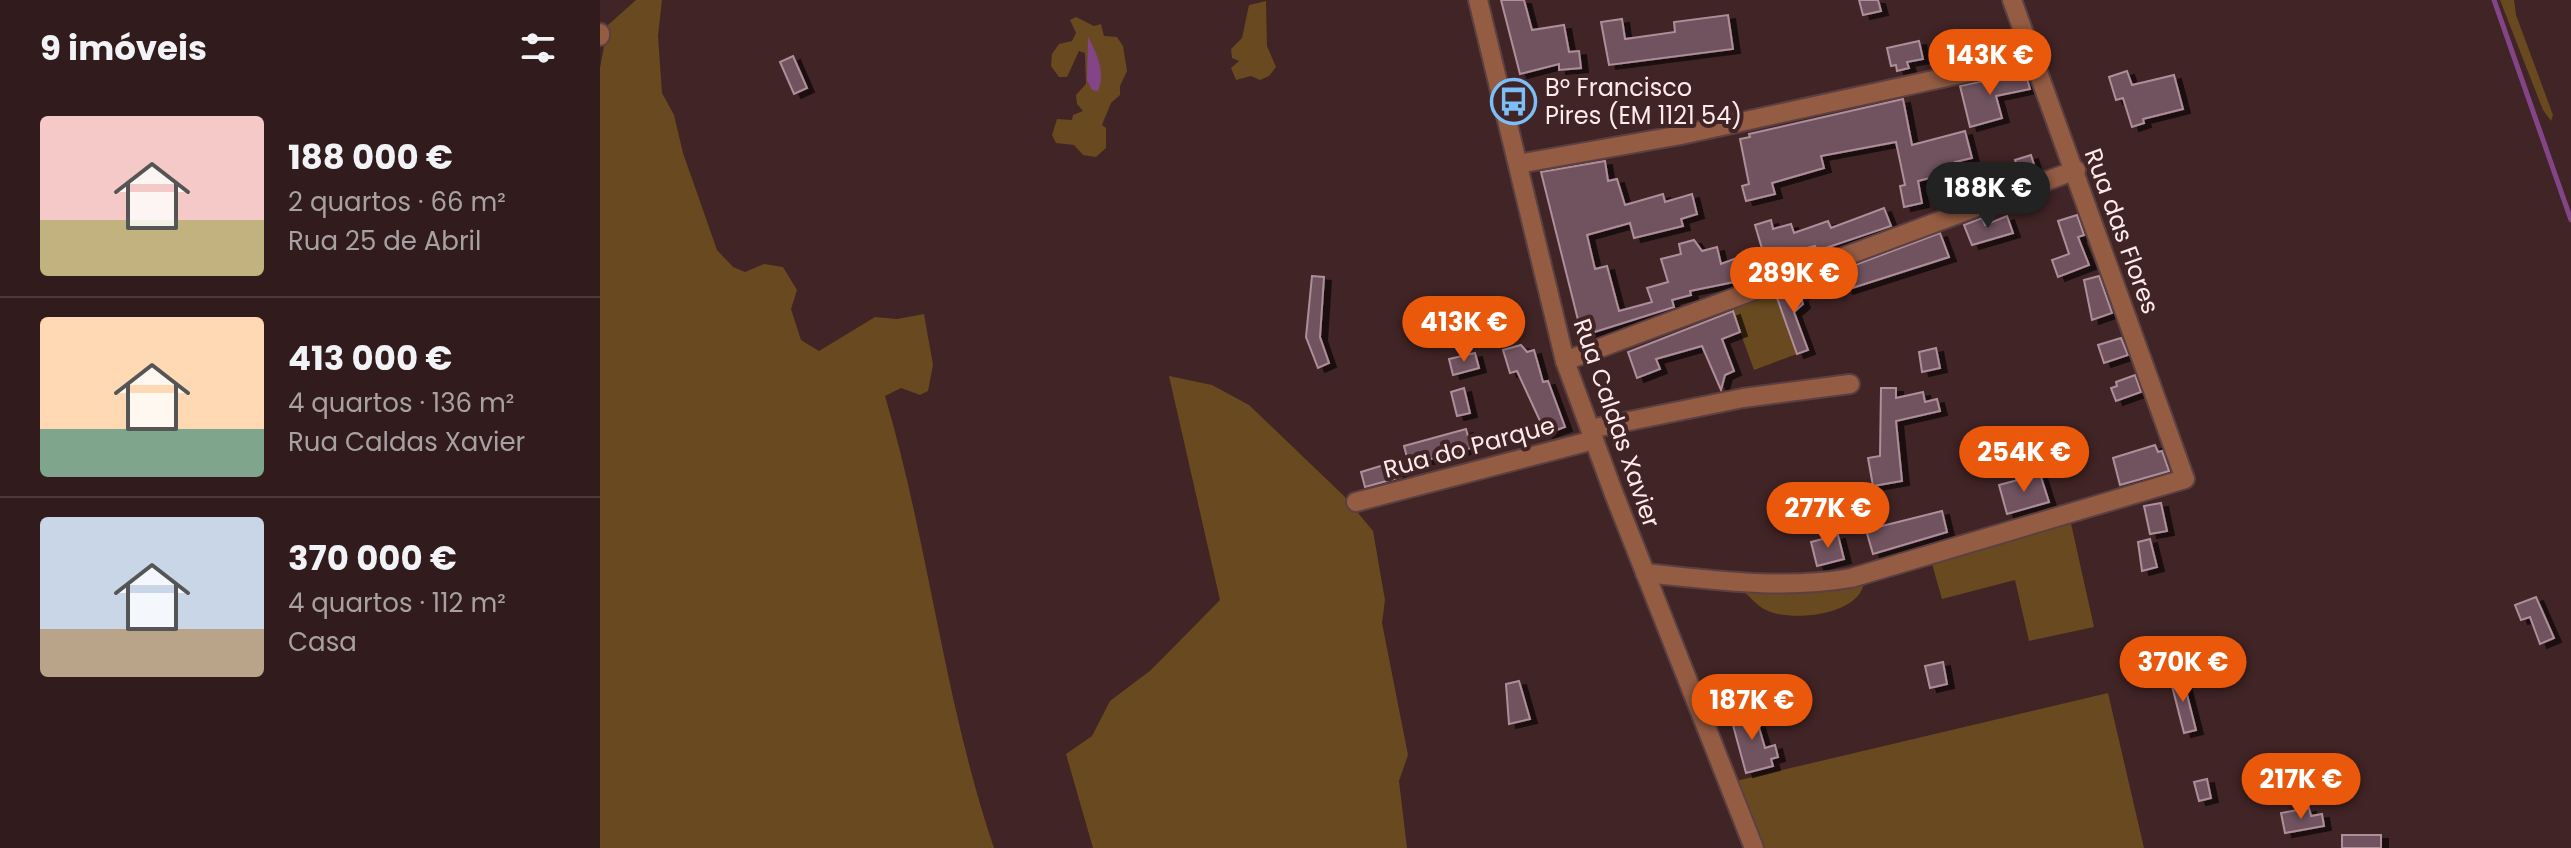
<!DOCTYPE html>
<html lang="pt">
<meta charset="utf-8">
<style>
:root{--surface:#311b1c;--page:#3d2829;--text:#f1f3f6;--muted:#a8a1a3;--line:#4c393b;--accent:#ea580c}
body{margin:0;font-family:Poppins,sans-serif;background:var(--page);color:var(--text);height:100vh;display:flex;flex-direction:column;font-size:30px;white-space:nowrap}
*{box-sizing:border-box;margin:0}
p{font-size:26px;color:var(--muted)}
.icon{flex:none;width:44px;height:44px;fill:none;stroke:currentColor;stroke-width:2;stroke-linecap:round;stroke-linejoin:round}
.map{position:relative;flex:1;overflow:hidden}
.side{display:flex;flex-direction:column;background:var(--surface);width:600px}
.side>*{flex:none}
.price{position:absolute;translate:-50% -68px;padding:0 18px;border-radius:28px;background:var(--accent);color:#fff;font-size:26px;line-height:52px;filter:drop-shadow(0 2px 4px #0008)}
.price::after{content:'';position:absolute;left:50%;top:48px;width:24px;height:18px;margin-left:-12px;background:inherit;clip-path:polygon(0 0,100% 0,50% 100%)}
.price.active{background:#222;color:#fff}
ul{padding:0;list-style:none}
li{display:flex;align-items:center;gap:24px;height:200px;padding:0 40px}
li+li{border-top:2px solid var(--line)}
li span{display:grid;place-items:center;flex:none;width:224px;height:160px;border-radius:8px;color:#555}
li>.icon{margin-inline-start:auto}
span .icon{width:96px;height:96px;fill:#fffc;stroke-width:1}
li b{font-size:34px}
h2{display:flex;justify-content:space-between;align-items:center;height:96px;padding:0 40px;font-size:34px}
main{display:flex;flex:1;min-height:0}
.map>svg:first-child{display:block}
.green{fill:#69491f}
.water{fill:#844588}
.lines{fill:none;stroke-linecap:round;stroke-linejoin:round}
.stream{stroke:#844588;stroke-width:5}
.building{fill:#6f525e;stroke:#af8e9b;stroke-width:2;filter:url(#shadow)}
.minor-casing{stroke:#5c4041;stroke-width:22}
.minor{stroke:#945c43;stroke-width:18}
.labels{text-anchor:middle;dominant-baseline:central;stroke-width:8;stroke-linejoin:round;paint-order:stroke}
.poi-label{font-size:24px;fill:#ffebea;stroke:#412425;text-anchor:start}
.street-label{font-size:24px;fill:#ffebea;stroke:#412425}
</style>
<main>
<section class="side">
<h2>9 imóveis<svg class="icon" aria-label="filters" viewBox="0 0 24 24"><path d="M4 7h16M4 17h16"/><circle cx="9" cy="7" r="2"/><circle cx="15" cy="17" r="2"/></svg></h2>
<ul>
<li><span style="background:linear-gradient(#f6c9c9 65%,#c2b280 0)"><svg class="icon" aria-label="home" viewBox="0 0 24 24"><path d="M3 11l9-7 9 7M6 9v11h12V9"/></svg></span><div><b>188 000 €</b><p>2 quartos · 66 m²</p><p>Rua 25 de Abril</p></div></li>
<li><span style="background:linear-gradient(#ffd9b3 70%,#7fa58c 0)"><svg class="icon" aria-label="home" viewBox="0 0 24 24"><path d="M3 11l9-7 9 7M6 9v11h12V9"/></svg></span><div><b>413 000 €</b><p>4 quartos · 136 m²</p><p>Rua Caldas Xavier</p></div></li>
<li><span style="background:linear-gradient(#c9d6e8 70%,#b9a48a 0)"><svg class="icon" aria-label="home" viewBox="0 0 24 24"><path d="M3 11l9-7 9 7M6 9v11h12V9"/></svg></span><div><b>370 000 €</b><p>4 quartos · 112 m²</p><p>Casa</p></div></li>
</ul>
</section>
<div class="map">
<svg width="1971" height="848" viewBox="0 0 1971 848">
<defs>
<filter id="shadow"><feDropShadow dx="7" dy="4" stdDeviation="0" flood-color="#0009"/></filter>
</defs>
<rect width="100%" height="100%" fill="#412425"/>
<!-- green -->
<g class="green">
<path d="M36 0H62L58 36 62 93 74 115 83 153 117 250 133 267 145 272 164 264 183 267 197 290 191 309 201 340 219 351 275 317 297 319 324 314 333 365 328 391 320 395 301 388 285 396C329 545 344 701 394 848H0V68L8 25Z"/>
<path d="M1900 0H1914L1916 15 1953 115 1951 121 1943 110Z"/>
<path d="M666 1 667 46 676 67 669 76 660 80 651 76 636 80 631 68 639 61 632 58 631 49 642 38 649 5Z"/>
<path d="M476 17 494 26 501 24 504 36 517 37 523 46 527 71 520 86V95L511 103 502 125 506 128V148L496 157 483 155 474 145 456 143 452 135 457 119 472 120 473 115 483 111 477 104 476 95 486 84 485 53 479 51 467 77H459L451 66 452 54 459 44 472 41 476 33 470 20Z"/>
<path d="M1174 291 1197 354 1154 370 1131 307Z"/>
<path d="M569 376 612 385 649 405 744 496 773 531 785 600 782 623 808 755 799 781 807 848H493L466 754 492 736 510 701 551 670 620 600Z"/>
<path d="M1470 519 1494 627 1429 641 1415 580 1342 599 1332 564Z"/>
<path d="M1264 581C1262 615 1193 622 1168 611 1155 606 1150 594 1138 588Z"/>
<path d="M1508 693 1544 848H1162L1136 781Z"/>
</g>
<!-- water -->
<path class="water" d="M488 37C496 52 506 72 498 91L492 90 487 80Z"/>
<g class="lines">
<!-- stream -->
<path class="stream" d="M1894 0 1971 220"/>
</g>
<!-- building -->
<g class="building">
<path d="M901 0H924L932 30 964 25 969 52 979 51 981 68 959 70V64L920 74Z"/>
<path d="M1259 0H1278L1281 11 1263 15Z"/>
<path d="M1128 15 1133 49 1009 65 1001 22 1022 19 1025 39 1075 32 1074 22Z"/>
<path d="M1319 41 1323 59 1307 62 1309 68 1297 71 1296 65 1291 66 1287 48Z"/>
<path d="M193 56 207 88 194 94 180 62Z"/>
<path d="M1527 71 1532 85 1574 75 1583 109 1543 119 1544 123 1532 127 1523 98 1516 100 1509 77Z"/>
<path d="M1425 72 1430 89 1396 96 1402 118 1370 127 1360 86Z"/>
<path d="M1303 99 1312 145 1365 131 1372 158 1355 162 1358 171 1318 181 1322 203 1304 207 1300 186 1305 185 1296 142 1221 156 1224 168 1172 183 1175 194 1146 201 1142 186 1149 184 1140 139 1150 137 1149 134Z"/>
<path d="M1431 155 1436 171 1420 176 1415 160Z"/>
<path d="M1005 161 1008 181 1017 179 1025 205 1063 194 1065 202 1092 194 1097 214 1081 219 1083 226 1034 238 1030 223 987 235 995 269 1007 266 1019 311 1052 302 1047 288 1068 282 1061 259 1081 254 1079 244 1094 240 1102 251 1117 247 1121 264 1142 256 1149 279 1090 291 1091 295 1072 300 1074 307 982 336 941 172Z"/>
<path d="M1284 208 1291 226 1217 251 1215 246 1183 254 1178 248 1163 252 1155 225 1171 220 1173 229 1191 224 1194 233 1228 221 1231 228Z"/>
<path d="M1477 215 1484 235 1478 237 1489 265 1458 277 1452 260 1469 254 1458 221Z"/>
<path d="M1407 216 1413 233 1372 245 1364 225 1382 218 1385 225Z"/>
<path d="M1340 233 1349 257 1246 290 1239 271Z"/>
<path d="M712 276 724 277 720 337 729 363 718 368 706 337Z"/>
<path d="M1499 276 1512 313 1492 320 1484 280Z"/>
<path d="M1206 284 1209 292 1200 296 1203 304 1194 312 1208 350 1197 354 1176 295Z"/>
<path d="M1133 311 1140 332 1122 339 1134 371 1125 375 1121 390 1102 346 1056 359 1060 369 1037 378 1028 352Z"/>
<path d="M1521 338 1528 355 1504 363 1498 345Z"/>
<path d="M921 345 927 352 934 350 943 382 948 381 965 427 946 434 917 371 910 373 903 350Z"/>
<path d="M1336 348 1340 368 1322 372 1319 352Z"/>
<path d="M875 353 879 368 853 375 849 359Z"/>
<path d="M1535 375 1541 392 1516 401 1511 388 1517 386 1516 382Z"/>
<path d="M864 388 870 413 857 416 851 392Z"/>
<path d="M1281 388H1296V398L1323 392 1325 402 1337 399 1340 411 1296 421 1302 481 1273 486 1268 458 1280 456Z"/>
<path d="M866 429 871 448 809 465 804 446Z"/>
<path d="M1555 445 1558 452 1562 451 1569 471 1520 485 1513 458Z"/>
<path d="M797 461 801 477 765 487 761 472Z"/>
<path d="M1440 474 1449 502 1407 514 1399 485Z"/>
<path d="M1561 503 1567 531 1550 534 1544 506Z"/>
<path d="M1342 511 1347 532 1273 554 1266 530Z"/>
<path d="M1238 535 1244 559 1217 566 1211 542Z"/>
<path d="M1550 539 1557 567 1542 571 1538 542Z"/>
<path d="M1936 597 1954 638 1940 644 1930 617 1921 620 1915 605Z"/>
<path d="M1343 662 1347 684 1330 688 1325 666Z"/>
<path d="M1582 675 1596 730 1584 733 1570 678Z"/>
<path d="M919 681 930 719 909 724 906 684Z"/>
<path d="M1153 707 1165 748 1175 745 1178 757 1171 759 1173 766 1146 773 1130 714Z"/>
<path d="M1607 779 1611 798 1599 801 1594 782Z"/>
<path d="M1709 808 1711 816 1722 814 1724 826 1685 833 1681 813Z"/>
<rect x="1742" y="835" width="39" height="13"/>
</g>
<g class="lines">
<defs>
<g id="minor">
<path d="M878 0 965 361 1014 494 1154 848"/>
<path d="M0 33V36"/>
<path d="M918 164 1081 135 1434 58"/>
<path d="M965 361 1476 170"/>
<path d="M990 429 1143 398 1250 384"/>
<path d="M756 502 994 440"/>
<path d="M1045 573C1115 580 1182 590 1251 578L1585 479 1412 0"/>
</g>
</defs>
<!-- minor casing -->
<use href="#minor" class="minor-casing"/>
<!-- minor -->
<use href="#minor" class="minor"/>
</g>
<!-- icons -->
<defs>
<symbol id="bus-ring" viewBox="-11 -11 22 22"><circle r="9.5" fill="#412425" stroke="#7bbef8" stroke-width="1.5"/><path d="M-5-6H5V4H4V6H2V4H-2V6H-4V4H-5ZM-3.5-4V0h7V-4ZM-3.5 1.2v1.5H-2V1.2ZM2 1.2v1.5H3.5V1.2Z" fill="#7bbef8"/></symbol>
</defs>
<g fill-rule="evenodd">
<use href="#bus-ring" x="888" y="76" width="51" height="51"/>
</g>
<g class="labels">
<!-- poi labels -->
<g class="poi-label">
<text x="945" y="87">Bº Francisco<tspan x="945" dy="28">Pires (EM 1121 54)</tspan></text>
</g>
<!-- street labels -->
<g class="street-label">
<text transform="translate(1522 231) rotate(70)">Rua das Flores</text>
<text transform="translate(1017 423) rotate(71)">Rua Caldas Xavier</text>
<text transform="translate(869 447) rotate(-15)">Rua do Parque</text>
</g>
</g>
</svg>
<b class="price" style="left:1390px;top:97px">143K €</b>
<b class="price active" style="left:1388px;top:230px">188K €</b>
<b class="price" style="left:1194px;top:315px">289K €</b>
<b class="price" style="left:864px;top:364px">413K €</b>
<b class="price" style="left:1424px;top:494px">254K €</b>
<b class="price" style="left:1228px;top:550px">277K €</b>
<b class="price" style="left:1583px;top:704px">370K €</b>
<b class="price" style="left:1152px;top:742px">187K €</b>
<b class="price" style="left:1701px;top:821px">217K €</b>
</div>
</main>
